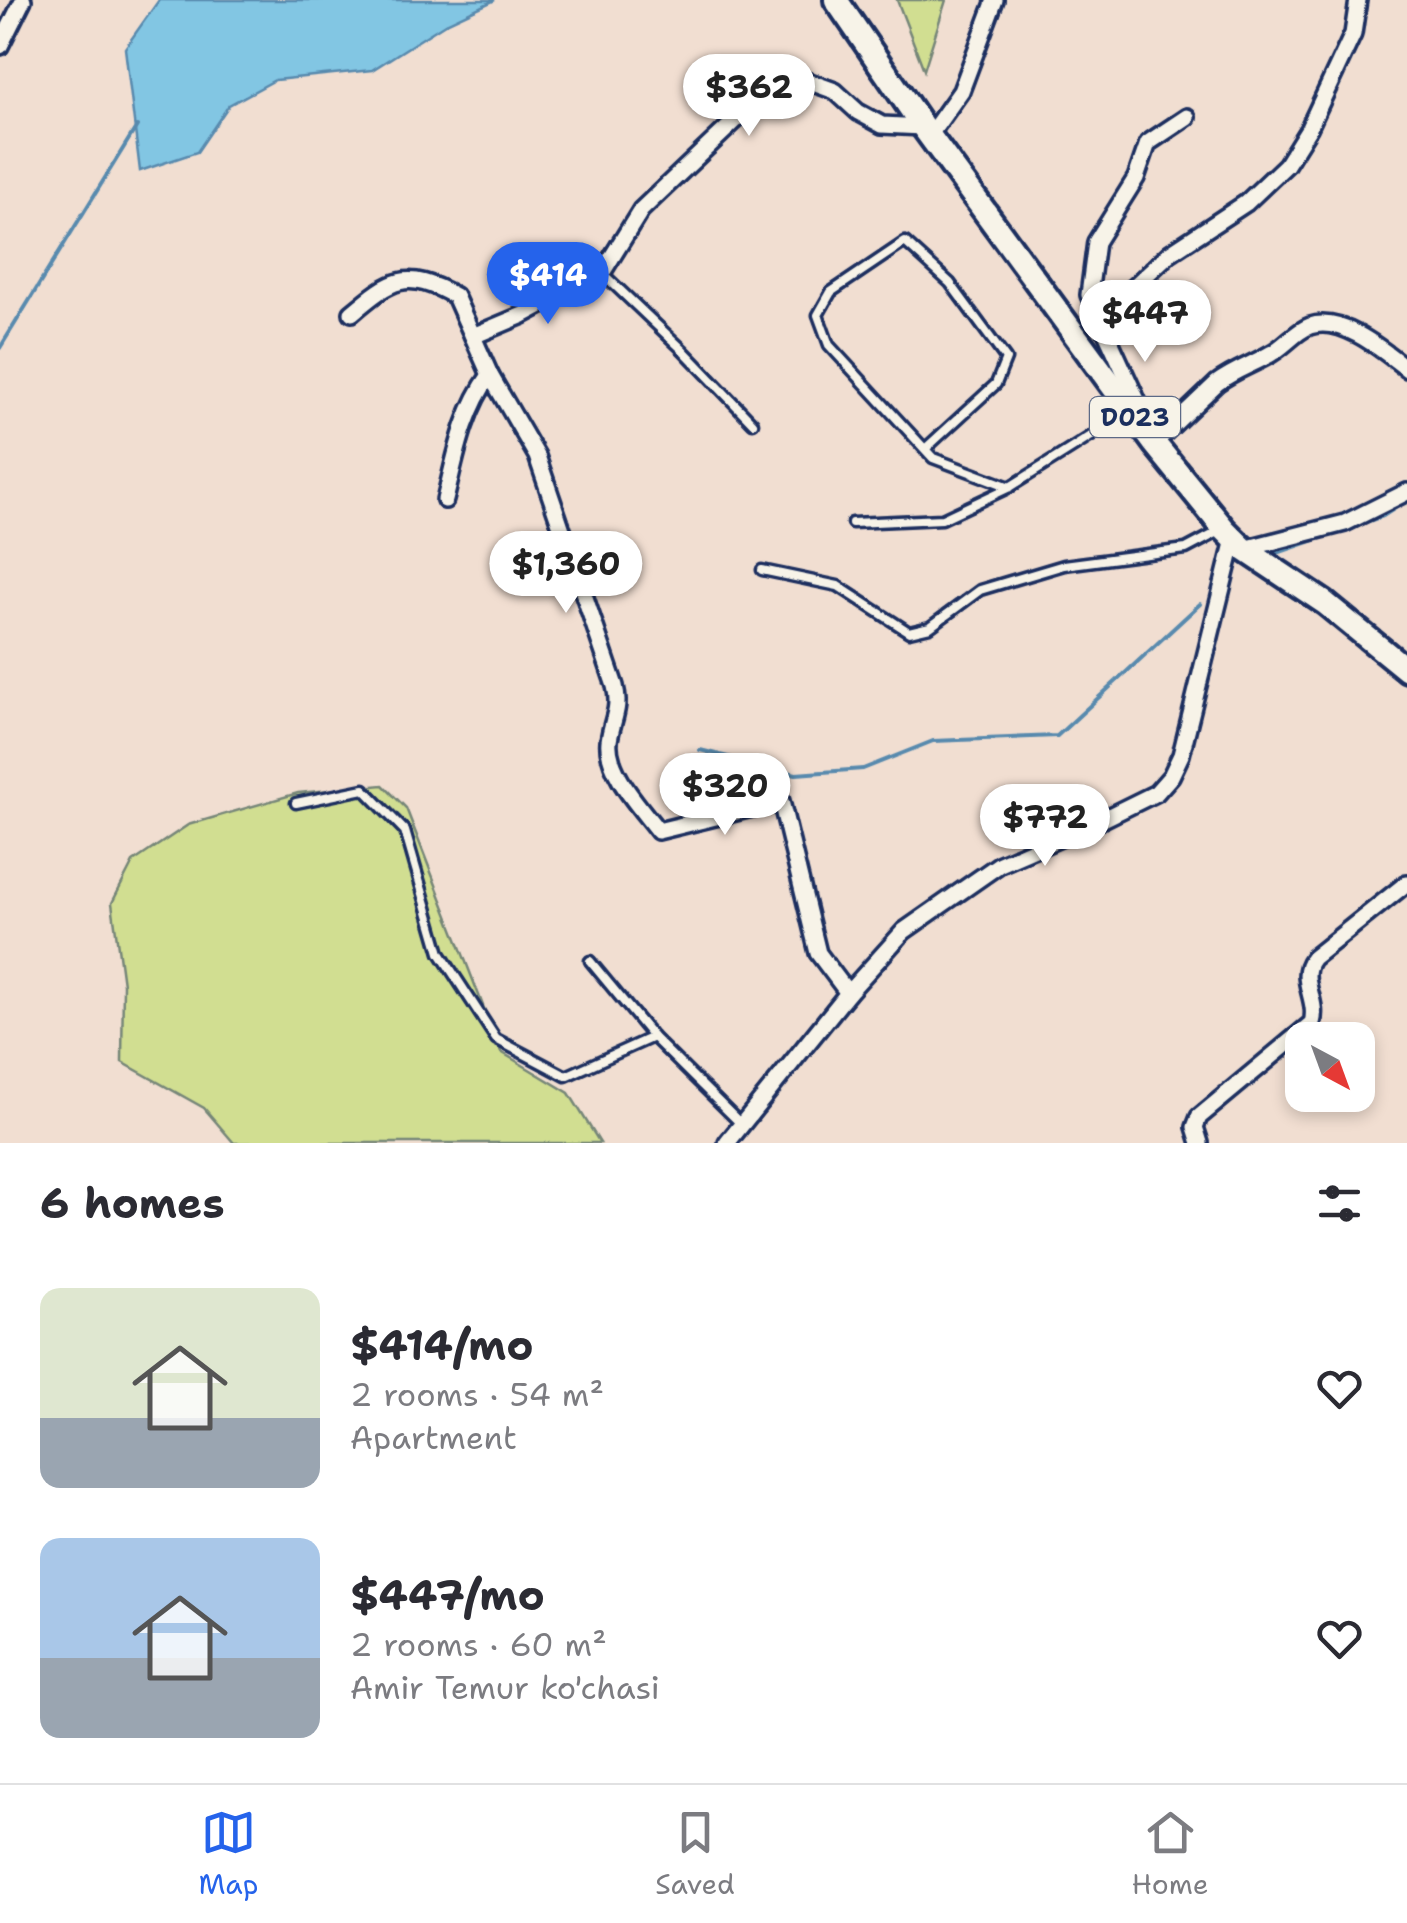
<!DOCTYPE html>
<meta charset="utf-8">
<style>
:root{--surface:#fff;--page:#f7f7f7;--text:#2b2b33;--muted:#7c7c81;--line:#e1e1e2;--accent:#2563eb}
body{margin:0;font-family:"Shantell Sans",sans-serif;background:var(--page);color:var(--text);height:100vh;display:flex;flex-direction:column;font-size:38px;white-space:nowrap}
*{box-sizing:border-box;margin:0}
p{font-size:32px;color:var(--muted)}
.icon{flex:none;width:55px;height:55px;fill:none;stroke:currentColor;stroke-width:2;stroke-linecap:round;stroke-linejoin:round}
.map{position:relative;height:1143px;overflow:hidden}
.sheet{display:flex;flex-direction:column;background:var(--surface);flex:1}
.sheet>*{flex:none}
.needle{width:65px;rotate:139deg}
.buttons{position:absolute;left:1285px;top:1022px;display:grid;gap:20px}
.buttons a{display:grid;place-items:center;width:90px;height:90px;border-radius:20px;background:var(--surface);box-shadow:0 5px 15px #0003;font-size:50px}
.price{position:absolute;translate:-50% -85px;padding:0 22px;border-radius:35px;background:#fff;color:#222;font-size:32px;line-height:65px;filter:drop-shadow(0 2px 5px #0008)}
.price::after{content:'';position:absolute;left:50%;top:60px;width:30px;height:22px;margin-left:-15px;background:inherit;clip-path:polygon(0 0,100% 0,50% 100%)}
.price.on{background:var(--accent);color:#fff}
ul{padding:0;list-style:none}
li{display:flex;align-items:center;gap:30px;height:250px;padding:0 40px}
li span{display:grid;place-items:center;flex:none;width:280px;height:200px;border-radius:20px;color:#555}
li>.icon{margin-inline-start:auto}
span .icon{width:120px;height:120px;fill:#fffc;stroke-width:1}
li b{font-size:42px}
h2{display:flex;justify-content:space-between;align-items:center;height:120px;padding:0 40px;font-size:42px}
.dock{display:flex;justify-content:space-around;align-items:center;height:140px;border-top:2px solid var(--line);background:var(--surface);font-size:28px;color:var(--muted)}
.dock a{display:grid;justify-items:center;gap:5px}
.dock .on{color:var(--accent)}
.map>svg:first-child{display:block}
.green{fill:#d1de91;stroke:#768678;stroke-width:2.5}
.water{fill:#82c6e3;stroke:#598aae;stroke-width:2.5}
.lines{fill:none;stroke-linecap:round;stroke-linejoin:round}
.stream{stroke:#598aae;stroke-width:4}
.service-casing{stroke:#1b2f5e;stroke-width:15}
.minor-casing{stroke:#1b2f5e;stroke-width:22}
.primary-casing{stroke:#1b2f5e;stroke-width:30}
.service{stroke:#f7f3e8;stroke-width:8}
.minor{stroke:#f7f3e8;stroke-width:15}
.primary{stroke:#f7f3e8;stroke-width:22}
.labels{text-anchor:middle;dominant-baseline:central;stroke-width:8;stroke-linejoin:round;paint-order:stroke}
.shield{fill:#f7f3e8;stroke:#5d6a87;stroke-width:2.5}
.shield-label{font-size:25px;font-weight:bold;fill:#1b2f5e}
</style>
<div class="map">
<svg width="1407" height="1143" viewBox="0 0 1407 1143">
<rect width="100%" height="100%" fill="#f1ded1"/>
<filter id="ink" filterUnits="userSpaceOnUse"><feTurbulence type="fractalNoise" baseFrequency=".01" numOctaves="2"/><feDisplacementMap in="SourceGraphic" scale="20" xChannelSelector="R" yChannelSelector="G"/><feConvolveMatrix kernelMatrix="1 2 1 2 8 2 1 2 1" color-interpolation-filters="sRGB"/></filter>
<g filter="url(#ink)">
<!-- green -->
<g class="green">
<path d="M897 0H946L924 70Z"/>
<path d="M383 785 406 808 501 1052 569 1093 600 1143H234L204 1108 122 1062 123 984 112 903 133 862 188 825 298 793Z"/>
</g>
<!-- water -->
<path class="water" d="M159 0H495L448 22 372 70 275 80 229 105 197 152 140 171 125 48Z"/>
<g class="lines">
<!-- stream -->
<g class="stream">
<path d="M0 348 137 126"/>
<path d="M1357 525 1383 516 1406 501"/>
<path d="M1277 553 1329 535"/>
<path d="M700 750 796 774 863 769 933 741 1057 736 1200 604"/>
</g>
<defs>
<g id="service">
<path d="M602 273 683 350 753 423"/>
<path d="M925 449 996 384 1006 359 950 283 905 242 831 292 818 315 829 345 933 458 1010 487"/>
<path d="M852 523 942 519 1010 487 1128 413"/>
<path d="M762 570 838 586 909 632 930 627 980 590 1064 565 1186 549 1220 531"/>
<path d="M296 803 364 789 405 831 440 953 496 1039 566 1076 653 1037"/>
<path d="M590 961 653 1037 741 1124"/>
</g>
<g id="minor">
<path d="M0 46 23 0"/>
<path d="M929 136 961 91 995 0"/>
<path d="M352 313C392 279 406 269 455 296L490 375 537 456 615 686C621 709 612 719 609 741 606 772 640 807 658 831L781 801 818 953 848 993"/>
<path d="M1099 319 1170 253 1246 203 1286 165 1309 128 1353 34 1358 0"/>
<path d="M473 336 523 315 602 273 641 210 739 117 788 88 810 82 835 91 858 112 882 125 923 127"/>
<path d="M1131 411 1137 400 1089 295 1096 242 1136 178 1148 143 1187 117"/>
<path d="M1154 443 1217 383C1234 370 1254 364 1272 353 1285 346 1296 331 1310 326 1342 315 1384 351 1407 369"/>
<path d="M445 500C456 455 463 412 490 375"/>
<path d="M1244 549 1345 523 1407 492"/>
<path d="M727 1143 848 993 904 931 1000 864 1095 823 1156 793 1171 776 1181 755 1234 539"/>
<path d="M1200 1143 1195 1127 1199 1117 1312 1023C1319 1000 1297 978 1313 958L1407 883"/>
</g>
<path id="primary" d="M836 0 923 127 1154 443 1224 529 1244 549 1325 603 1407 670"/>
</defs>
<!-- service casing -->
<use href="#service" class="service-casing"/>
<!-- minor casing -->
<use href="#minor" class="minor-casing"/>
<!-- primary casing -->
<use href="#primary" class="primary-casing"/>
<!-- service -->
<use href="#service" class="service"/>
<!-- minor -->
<use href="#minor" class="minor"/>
<!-- primary -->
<use href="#primary" class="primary"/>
</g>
</g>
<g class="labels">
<!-- shield labels -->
<rect class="shield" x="1090" y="397" width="90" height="40" rx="8"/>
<g class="shield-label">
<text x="1135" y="417">D023</text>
</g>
</g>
</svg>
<div class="buttons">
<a><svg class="needle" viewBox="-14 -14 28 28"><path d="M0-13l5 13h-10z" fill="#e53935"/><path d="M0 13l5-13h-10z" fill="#7c7c81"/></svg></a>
</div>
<b class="price" style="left:749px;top:139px">$362</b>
<b class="price on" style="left:548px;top:327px">$414</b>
<b class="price" style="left:1145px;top:365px">$447</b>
<b class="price" style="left:566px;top:616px">$1,360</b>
<b class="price" style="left:725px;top:838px">$320</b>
<b class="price" style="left:1045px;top:869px">$772</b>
</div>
<section class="sheet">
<h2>6 homes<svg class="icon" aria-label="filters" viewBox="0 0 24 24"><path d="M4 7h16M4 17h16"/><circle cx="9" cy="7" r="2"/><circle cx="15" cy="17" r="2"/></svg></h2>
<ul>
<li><span style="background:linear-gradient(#dfe7d0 65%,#9aa5b1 0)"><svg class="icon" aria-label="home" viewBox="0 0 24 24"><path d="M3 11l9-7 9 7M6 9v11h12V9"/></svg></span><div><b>$414/mo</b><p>2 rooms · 54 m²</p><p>Apartment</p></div><svg class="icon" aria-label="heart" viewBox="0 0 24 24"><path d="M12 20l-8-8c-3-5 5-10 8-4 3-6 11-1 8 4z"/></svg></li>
<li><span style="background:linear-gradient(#a9c7e8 60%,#9aa5b1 0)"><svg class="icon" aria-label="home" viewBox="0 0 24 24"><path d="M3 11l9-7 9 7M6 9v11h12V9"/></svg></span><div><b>$447/mo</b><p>2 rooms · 60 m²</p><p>Amir Temur ko'chasi</p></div><svg class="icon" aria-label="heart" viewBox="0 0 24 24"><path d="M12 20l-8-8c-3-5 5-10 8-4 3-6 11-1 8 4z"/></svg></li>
</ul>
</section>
<nav class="dock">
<a class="on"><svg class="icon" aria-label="map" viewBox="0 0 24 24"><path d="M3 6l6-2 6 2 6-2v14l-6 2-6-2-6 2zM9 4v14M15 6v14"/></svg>Map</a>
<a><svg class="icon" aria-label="saved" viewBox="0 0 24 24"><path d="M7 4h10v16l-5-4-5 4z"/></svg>Saved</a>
<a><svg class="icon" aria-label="home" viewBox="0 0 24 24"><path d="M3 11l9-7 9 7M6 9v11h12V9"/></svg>Home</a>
</nav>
